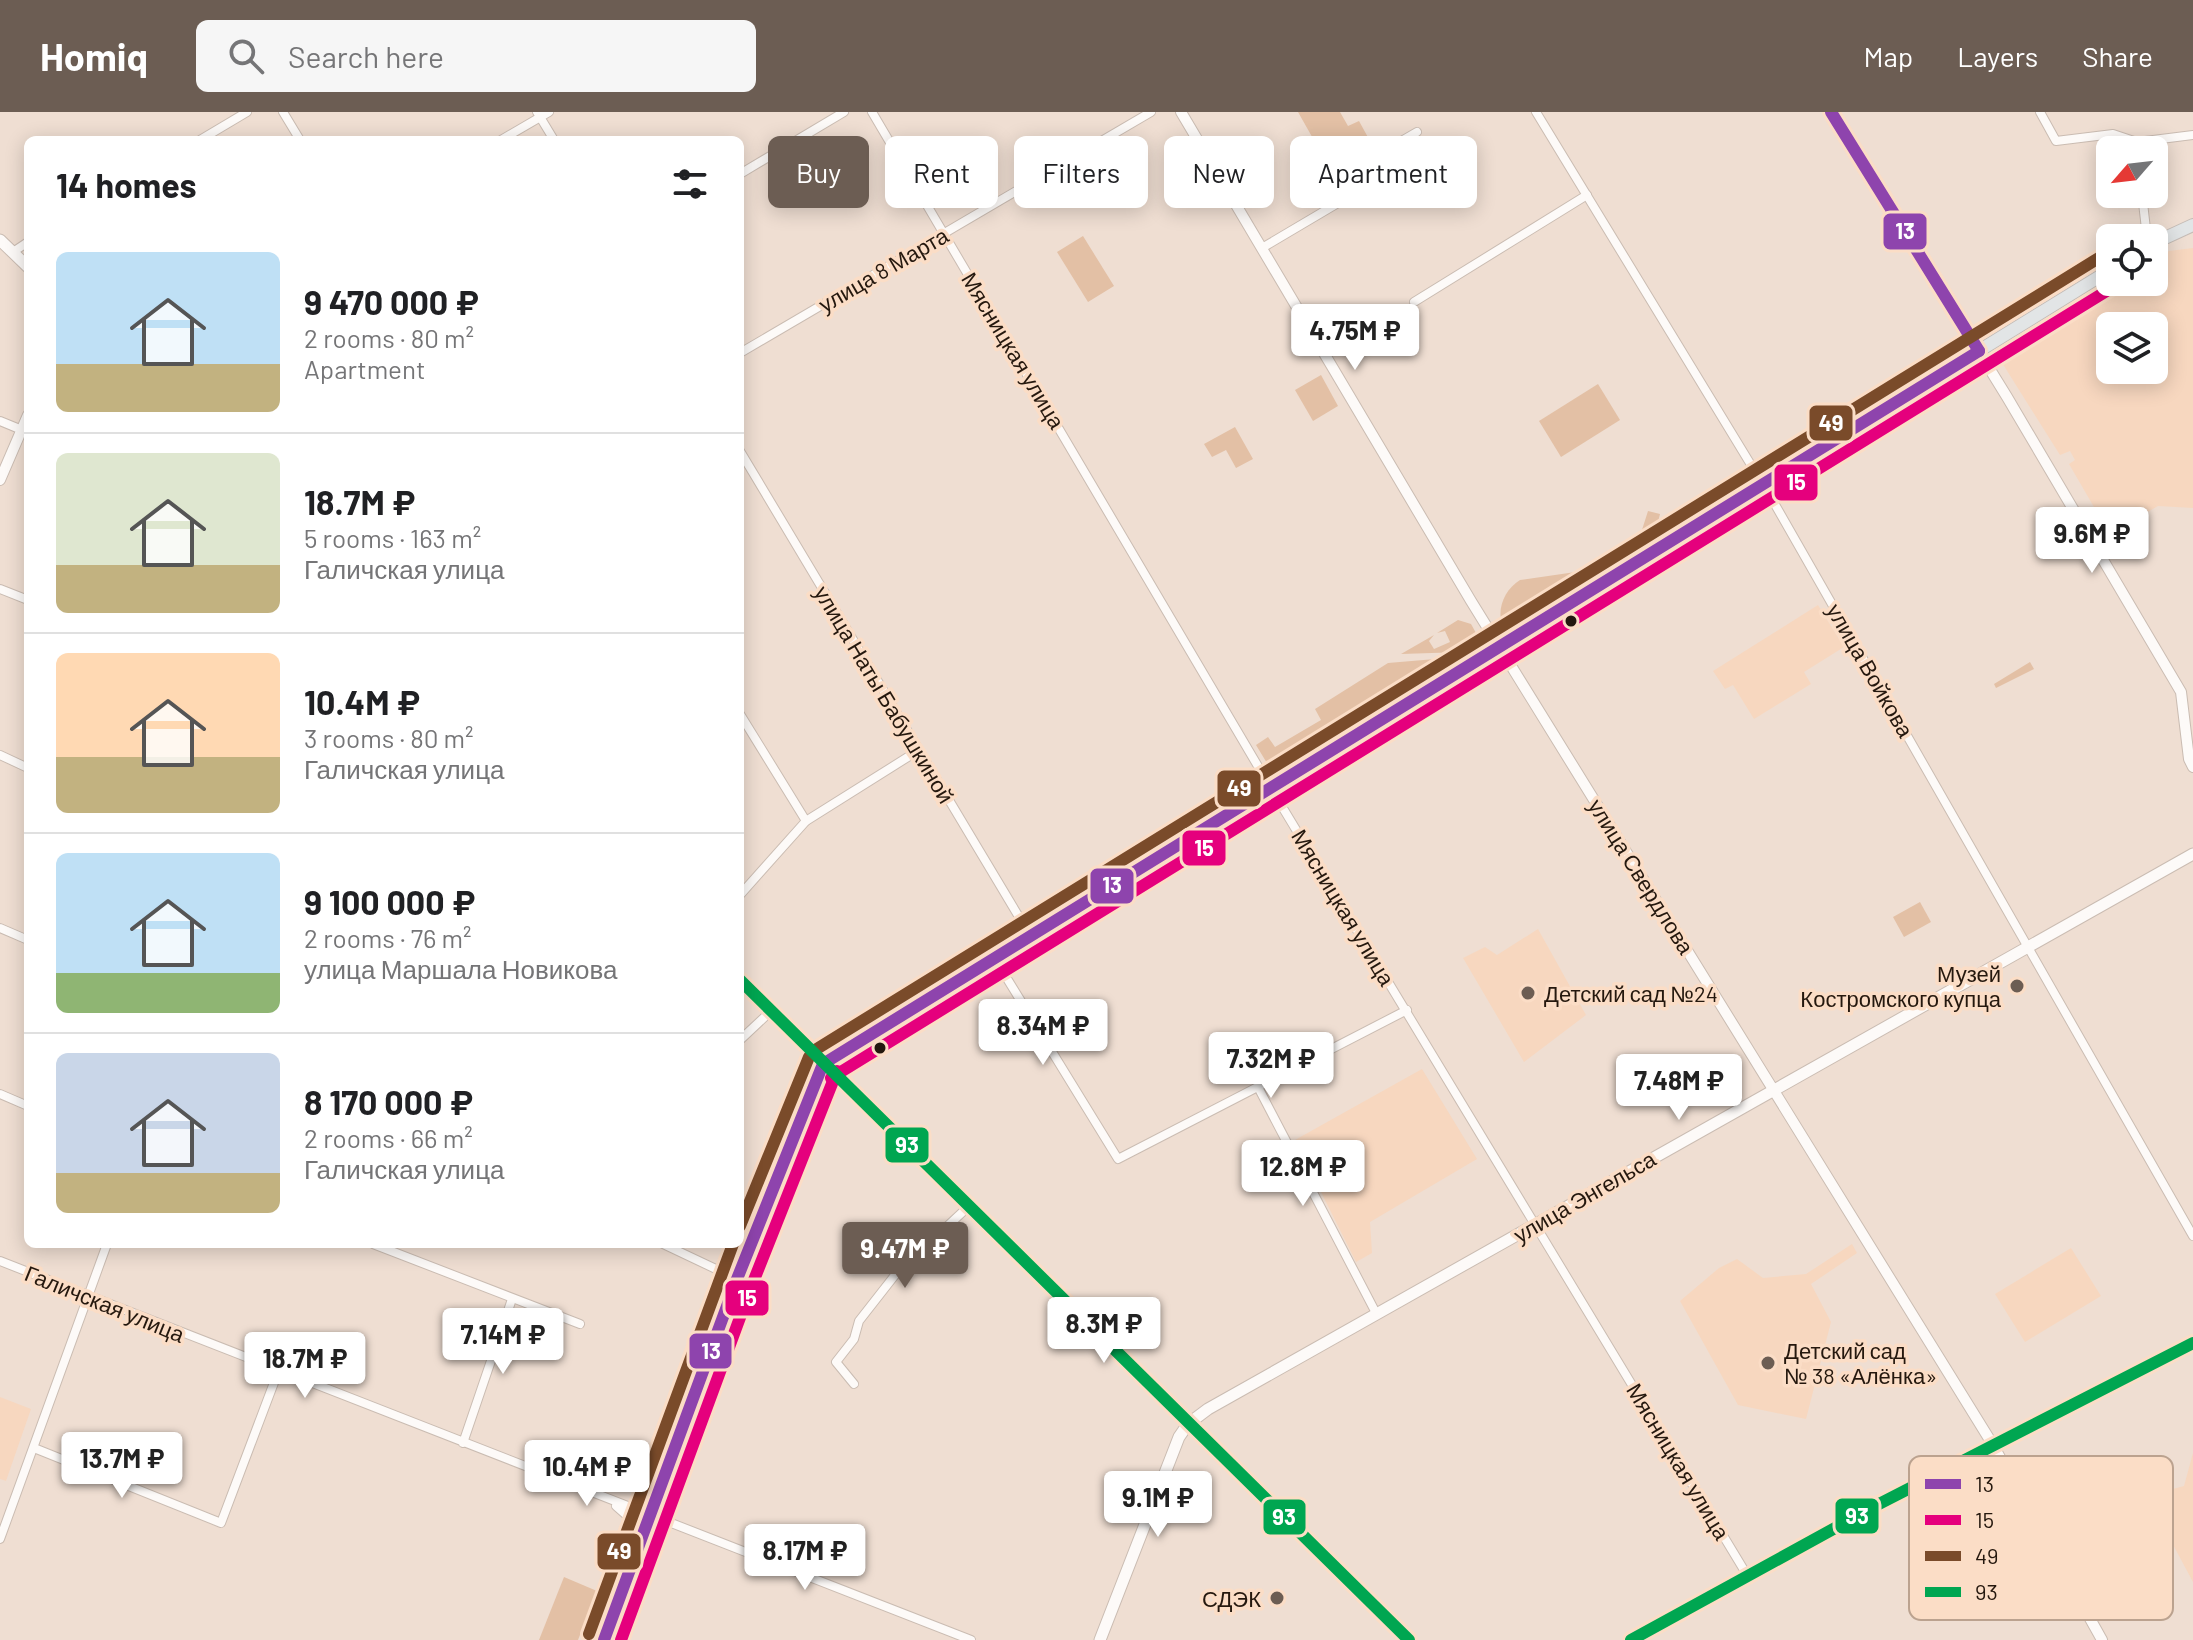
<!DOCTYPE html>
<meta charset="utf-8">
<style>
:root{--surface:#fff;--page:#f6f6f6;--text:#202124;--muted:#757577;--line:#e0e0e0;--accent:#6c5d53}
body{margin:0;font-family:Barlow,sans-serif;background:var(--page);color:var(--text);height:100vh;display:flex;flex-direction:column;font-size:30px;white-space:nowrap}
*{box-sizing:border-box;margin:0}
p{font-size:26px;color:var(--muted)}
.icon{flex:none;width:44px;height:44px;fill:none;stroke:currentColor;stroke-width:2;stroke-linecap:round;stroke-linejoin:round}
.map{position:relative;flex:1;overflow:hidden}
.side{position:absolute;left:24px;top:24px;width:720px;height:1112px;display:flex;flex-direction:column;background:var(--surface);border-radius:12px;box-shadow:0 4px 20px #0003}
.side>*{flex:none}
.guide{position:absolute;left:768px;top:24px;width:760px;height:72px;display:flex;gap:16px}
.needle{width:52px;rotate:242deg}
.controls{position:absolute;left:2096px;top:24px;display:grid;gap:16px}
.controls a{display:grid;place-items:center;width:72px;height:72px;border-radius:12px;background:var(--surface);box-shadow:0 4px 20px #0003;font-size:40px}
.price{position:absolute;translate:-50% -68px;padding:0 18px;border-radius:8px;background:#fff;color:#222;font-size:26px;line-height:52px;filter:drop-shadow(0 2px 4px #0008)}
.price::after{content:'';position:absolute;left:50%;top:48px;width:24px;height:18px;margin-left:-12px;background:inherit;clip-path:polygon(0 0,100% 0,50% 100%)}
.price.active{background:var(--accent);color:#fff}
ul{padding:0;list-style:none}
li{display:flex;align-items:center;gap:24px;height:200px;padding:0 32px}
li+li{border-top:2px solid var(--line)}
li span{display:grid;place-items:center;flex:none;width:224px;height:160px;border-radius:12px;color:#555}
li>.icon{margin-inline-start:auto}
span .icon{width:96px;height:96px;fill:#fffc;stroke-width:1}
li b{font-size:34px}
h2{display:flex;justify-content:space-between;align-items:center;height:96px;padding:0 32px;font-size:34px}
.pill{padding:0 28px;border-radius:12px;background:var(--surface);box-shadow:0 4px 20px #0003;font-size:28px;line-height:72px}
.pill.active{background:var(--accent);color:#fff}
header{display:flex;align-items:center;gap:48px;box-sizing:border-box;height:112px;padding:0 40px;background:var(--accent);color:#fff}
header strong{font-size:38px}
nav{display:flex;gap:44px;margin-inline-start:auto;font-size:28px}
.search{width:560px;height:72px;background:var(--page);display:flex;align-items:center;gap:20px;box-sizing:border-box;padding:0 28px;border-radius:12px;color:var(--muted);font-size:30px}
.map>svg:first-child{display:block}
.built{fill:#f7d7bf;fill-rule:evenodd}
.green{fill:#e3c0a5}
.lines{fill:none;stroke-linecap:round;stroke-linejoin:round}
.minor-casing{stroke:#cabcb2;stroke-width:10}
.tertiary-casing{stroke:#cabcb2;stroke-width:12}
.secondary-casing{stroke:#cabcb2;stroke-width:13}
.primary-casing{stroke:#c5bcb6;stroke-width:14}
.minor{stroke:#fdfaf8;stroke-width:8}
.tertiary{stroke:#fdfaf8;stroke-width:10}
.secondary{stroke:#fdfaf8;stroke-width:11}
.primary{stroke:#e2e5e6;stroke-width:12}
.bus-1-casing{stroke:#fbddc6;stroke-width:18}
.bus-2-casing{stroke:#fbddc6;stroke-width:18}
.bus-3-casing{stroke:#fbddc6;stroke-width:18}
.bus-4-casing{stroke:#fbddc6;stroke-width:18}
.bus-1{stroke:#8e44ad;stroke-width:12}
.bus-2{stroke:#e5007d;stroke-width:12}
.bus-3{stroke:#7a4b2a;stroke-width:12}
.bus-4{stroke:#00a651;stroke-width:12}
.bus-dot{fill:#25180e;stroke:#fbddc6;stroke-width:3}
.poi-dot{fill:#6c5d53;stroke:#fbddc6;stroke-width:3}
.labels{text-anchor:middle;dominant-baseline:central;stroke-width:7;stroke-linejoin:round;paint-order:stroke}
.street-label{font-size:22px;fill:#25180e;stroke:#fbddc6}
.poi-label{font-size:22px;fill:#25180e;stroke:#fbddc6;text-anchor:end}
.key{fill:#fbddc6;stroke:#bba28f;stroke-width:2}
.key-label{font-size:22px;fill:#25180e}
.line-badge{stroke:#fbddc6;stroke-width:3}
.badge-label{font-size:22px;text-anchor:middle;font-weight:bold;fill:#fff}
</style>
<header>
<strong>Homiq</strong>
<div class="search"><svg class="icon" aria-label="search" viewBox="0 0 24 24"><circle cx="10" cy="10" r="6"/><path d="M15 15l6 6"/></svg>Search here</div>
<nav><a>Map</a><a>Layers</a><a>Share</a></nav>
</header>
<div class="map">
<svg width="2193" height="1528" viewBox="0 0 2193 1528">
<rect width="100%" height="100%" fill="#efded2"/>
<!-- built -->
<g class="built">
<path d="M2193 136V396L2158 394 2118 417 2113 410 2105 414 2069 352 2075 348 2070 339 2060 343 1999 246 2120 170H2154V148L2169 139ZM2154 214V258H2110V214Z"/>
<path d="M1818 493 1844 535 1804 560 1811 572 1754 607 1733 573 1725 577 1713 559Z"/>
<path d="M1538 817 1586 903 1524 950 1463 846 1485 835 1497 843Z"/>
<path d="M1422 957 1477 1047 1370 1110 1372 1141 1356 1150 1295 1028Z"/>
<path d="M1852 1132 1857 1141 1811 1172 1831 1210 1806 1307 1738 1293 1680 1189 1719 1156 1737 1147 1763 1166 1806 1162Z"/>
<path d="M2071 1136 2101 1184 2025 1230 1995 1182Z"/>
<path d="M0 1285 31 1297 6 1369 0 1367Z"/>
<path d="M2193 1341V1470L2147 1384 2184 1374Z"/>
</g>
<!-- green -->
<g class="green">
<path d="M1298 0H1340L1348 14 1359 9 1370 29 1328 53Z"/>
<path d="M1083 124 1114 174 1088 190 1057 140Z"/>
<path d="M1321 263 1338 294 1313 309 1295 278Z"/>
<path d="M1598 272 1620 308 1561 345 1539 309Z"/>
<path d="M1235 315 1253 347 1236 356 1226 338 1212 345 1204 332Z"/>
<path d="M1648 399 1660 402 1655 422 1649 426 1645 419 1641 421Z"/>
<path d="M1603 456 1504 517C1495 499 1504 478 1520 468Z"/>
<path d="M1458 508 1471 512 1481 530 1463 540 1401 542 1434 523 1429 529 1434 537 1450 530 1445 519 1437 521Z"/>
<path d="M1459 545 1273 661 1256 633 1268 625 1275 635 1321 608 1315 597 1388 551Z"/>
<path d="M2030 550 2034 557 1996 576 1994 572Z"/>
<path d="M1920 790 1931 810 1904 825 1893 805Z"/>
<path d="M564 1465 597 1479 578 1528H539Z"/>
</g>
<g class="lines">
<defs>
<g id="minor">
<path d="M283 0 300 28"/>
<path d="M537 0 554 28"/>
<path d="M872 0 1272 678 1747 1463"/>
<path d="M1536 0 1773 389 2193 1124"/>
<path d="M2040 0 2056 29 2113 22 2137 30"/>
<path d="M200 28 247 0"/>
<path d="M501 28 549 0"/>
<path d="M2137 30 2193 23"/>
<path d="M740 62 844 0"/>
<path d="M2142 82 2147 126"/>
<path d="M1262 136 1338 91 1327 72 1417 20"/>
<path d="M13 140 28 130"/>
<path d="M1414 190 1587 83"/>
<path d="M740 241 1151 0"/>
<path d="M0 309 22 318"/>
<path d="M740 339 1031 825"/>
<path d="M0 477 28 488"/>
<path d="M740 602 806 709"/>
<path d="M0 643 28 656"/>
<path d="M740 783 806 709 919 638"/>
<path d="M0 816 28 828"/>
<path d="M995 847 1118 1047 1407 898"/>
<path d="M740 928 771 899"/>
<path d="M1259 977 1376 1201"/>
<path d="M0 982 28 994"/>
<path d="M373 1132 580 1212"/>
<path d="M663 1132 737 1167"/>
<path d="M0 1149 971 1528"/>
<path d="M854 1272 836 1250 854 1227 859 1209 895 1163 969 1094"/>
<path d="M463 1331 512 1187"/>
<path d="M34 1336 221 1411 278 1260"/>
<path d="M616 1394 633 1409 636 1432"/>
<path d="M0 1427 107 1132"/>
</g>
<g id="tertiary">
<path d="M1181 0 1471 489 1993 1333 2102 1528"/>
<path d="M1831 0 2007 285 2181 580 2189 647 2193 655"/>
<path d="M0 368 28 303"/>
<path d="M1631 1528 1877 1393 2193 1231"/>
</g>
<g id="secondary">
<path d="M0 128 28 155"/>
<path d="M740 868 1409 1528"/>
<path d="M1100 1528 1179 1325 1188 1312 1208 1297 2193 742"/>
</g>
<g id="primary">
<path d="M2154 131 2193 113"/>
<path d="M604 1528 737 1167 804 992 823 952 2110 158"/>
</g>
</defs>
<!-- minor casing -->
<use href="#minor" class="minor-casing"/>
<!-- tertiary casing -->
<use href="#tertiary" class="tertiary-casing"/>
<!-- secondary casing -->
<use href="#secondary" class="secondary-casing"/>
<!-- primary casing -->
<use href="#primary" class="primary-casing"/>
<!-- minor -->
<use href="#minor" class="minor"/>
<!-- tertiary -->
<use href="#tertiary" class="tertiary"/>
<!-- secondary -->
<use href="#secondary" class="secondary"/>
<!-- primary -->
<use href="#primary" class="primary"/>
<defs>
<g id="bus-1">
<path d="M1831 0 1979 239"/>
<path d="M823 952 1979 239"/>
<path d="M604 1528 737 1167 823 952"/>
</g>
<g id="bus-2">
<path d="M831 966 2118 172"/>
<path d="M621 1528 752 1173 837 959"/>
</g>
<g id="bus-3">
<path d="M815 938 2102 144"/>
<path d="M740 1114 809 945"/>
<path d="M589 1522 733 1132"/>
</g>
<g id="bus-4">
<path d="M740 868 1409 1528"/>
<path d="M1631 1528 1877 1393 2193 1231"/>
</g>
</defs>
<!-- bus-1 casing -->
<use href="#bus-1" class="bus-1-casing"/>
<!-- bus-2 casing -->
<use href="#bus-2" class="bus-2-casing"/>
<!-- bus-3 casing -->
<use href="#bus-3" class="bus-3-casing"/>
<!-- bus-4 casing -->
<use href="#bus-4" class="bus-4-casing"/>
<!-- bus-1 -->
<use href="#bus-1" class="bus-1"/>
<!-- bus-2 -->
<use href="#bus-2" class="bus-2"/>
<!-- bus-3 -->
<use href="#bus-3" class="bus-3"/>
<!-- bus-4 -->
<use href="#bus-4" class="bus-4"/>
</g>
<!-- markers -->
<g class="bus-dot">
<circle cx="1571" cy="509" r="7"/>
<circle cx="880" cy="936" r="7"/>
</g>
<g class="poi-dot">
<circle cx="2017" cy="874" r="8"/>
<circle cx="1528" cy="881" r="8"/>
<circle cx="1768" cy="1251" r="8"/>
<circle cx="1277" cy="1486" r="8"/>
</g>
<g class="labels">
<!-- street labels -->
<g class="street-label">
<text transform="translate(883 157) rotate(-30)">улица 8 Марта</text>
<text transform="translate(1014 238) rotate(59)">Мясницкая улица</text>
<text transform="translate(1871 558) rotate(60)">улица Войкова</text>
<text transform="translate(885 582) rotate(59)">улица Наты Бабушкиной</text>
<text transform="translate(1642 764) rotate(58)">улица Свердлова</text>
<text transform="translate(1344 795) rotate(59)">Мясницкая улица</text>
<text transform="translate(1584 1084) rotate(-30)">улица Энгельса</text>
<text transform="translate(105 1191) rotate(22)">Галичская улица</text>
<text transform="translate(1679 1349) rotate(59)">Мясницкая улица</text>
</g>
<!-- poi labels -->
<g class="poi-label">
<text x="2001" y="861">Музей<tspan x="2001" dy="25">Костромского купца</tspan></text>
<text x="1544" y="881" text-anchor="start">Детский сад №24</text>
<text x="1784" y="1238" text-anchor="start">Детский сад<tspan x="1784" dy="25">№ 38 «Алёнка»</tspan></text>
<text x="1261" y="1486">СДЭК</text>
</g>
</g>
<!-- legend -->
<rect x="1909" y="1344" width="264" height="164" rx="12" class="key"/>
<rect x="1925" y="1367" width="36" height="10" fill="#8e44ad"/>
<rect x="1925" y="1403" width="36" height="10" fill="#e5007d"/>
<rect x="1925" y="1439" width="36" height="10" fill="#7a4b2a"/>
<rect x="1925" y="1475" width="36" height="10" fill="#00a651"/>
<g class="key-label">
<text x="1975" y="1380">13</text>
<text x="1975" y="1416">15</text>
<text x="1975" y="1452">49</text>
<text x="1975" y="1488">93</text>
</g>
<g class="line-badge">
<rect x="1882" y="100" width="46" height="39" rx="8" fill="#8e44ad"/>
<rect x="1808" y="292" width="46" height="38" rx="8" fill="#7a4b2a"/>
<rect x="1773" y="351" width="46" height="39" rx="8" fill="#e5007d"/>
<rect x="1216" y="657" width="46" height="39" rx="8" fill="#7a4b2a"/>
<rect x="1181" y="717" width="46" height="38" rx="8" fill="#e5007d"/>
<rect x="1089" y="755" width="46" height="38" rx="8" fill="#8e44ad"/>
<rect x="884" y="1014" width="46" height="38" rx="8" fill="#00a651"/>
<rect x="724" y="1167" width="46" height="38" rx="8" fill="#e5007d"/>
<rect x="688" y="1220" width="45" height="38" rx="8" fill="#8e44ad"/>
<rect x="1834" y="1385" width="46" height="38" rx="8" fill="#00a651"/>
<rect x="1262" y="1386" width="45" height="38" rx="8" fill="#00a651"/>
<rect x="596" y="1420" width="46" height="39" rx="8" fill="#7a4b2a"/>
</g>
<g class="badge-label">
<text x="1905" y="127">13</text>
<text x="1831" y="319">49</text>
<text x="1796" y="378">15</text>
<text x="1239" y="684">49</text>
<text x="1204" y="744">15</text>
<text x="1112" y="781">13</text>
<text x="907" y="1041">93</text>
<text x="747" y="1194">15</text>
<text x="711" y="1247">13</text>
<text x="1857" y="1412">93</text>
<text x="1284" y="1413">93</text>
<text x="619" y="1447">49</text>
</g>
</svg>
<div class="controls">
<a><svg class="needle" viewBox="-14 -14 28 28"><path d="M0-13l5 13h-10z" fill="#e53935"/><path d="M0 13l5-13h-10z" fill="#757577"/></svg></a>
<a><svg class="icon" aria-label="locate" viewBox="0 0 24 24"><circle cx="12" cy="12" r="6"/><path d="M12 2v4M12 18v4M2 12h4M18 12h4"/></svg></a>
<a><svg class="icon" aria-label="layers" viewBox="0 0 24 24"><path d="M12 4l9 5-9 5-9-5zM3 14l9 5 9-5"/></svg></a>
</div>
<b class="price" style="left:1355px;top:260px">4.75M ₽</b>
<b class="price" style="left:2092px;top:463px">9.6M ₽</b>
<b class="price" style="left:1043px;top:955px">8.34M ₽</b>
<b class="price" style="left:1271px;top:988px">7.32M ₽</b>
<b class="price" style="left:1679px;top:1010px">7.48M ₽</b>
<b class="price" style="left:1303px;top:1096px">12.8M ₽</b>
<b class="price active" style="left:905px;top:1178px">9.47M ₽</b>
<b class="price" style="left:1104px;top:1253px">8.3M ₽</b>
<b class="price" style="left:503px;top:1264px">7.14M ₽</b>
<b class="price" style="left:305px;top:1288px">18.7M ₽</b>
<b class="price" style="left:122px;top:1388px">13.7M ₽</b>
<b class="price" style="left:587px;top:1396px">10.4M ₽</b>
<b class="price" style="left:1158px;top:1427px">9.1M ₽</b>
<b class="price" style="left:805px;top:1480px">8.17M ₽</b>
<div class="guide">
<a class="pill active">Buy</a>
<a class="pill">Rent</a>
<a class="pill">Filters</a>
<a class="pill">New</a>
<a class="pill">Apartment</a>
</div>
<section class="side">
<h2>14 homes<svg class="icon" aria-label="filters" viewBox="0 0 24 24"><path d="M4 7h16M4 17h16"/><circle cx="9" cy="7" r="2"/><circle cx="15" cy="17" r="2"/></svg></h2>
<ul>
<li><span style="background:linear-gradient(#bfe0f5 70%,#c2b280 0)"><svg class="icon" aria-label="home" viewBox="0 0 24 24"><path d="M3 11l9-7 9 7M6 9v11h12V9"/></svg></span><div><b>9 470 000 ₽</b><p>2 rooms · 80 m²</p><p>Apartment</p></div></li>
<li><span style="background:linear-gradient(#dfe7d0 70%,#c2b280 0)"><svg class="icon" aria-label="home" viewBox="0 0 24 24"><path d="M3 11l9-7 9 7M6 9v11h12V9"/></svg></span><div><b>18.7M ₽</b><p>5 rooms · 163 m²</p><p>Галичская улица</p></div></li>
<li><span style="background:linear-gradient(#ffd9b3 65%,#c2b280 0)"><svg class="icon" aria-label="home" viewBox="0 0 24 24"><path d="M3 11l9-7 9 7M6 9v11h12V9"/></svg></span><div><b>10.4M ₽</b><p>3 rooms · 80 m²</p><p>Галичская улица</p></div></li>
<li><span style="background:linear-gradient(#bfe0f5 75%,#8fb573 0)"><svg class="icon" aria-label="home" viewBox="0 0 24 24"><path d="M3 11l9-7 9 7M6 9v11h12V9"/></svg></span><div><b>9 100 000 ₽</b><p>2 rooms · 76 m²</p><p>улица Маршала Новикова</p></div></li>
<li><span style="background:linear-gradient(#c9d6e8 75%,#c2b280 0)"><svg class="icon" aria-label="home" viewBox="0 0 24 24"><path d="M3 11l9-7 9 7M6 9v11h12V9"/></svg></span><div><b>8 170 000 ₽</b><p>2 rooms · 66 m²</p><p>Галичская улица</p></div></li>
</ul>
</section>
</div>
